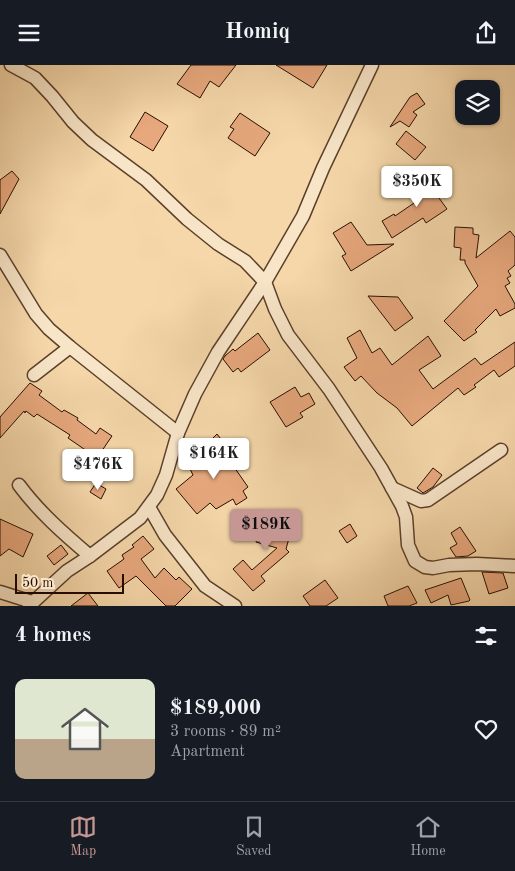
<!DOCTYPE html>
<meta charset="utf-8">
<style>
:root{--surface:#171b24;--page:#242831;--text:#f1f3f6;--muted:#9ea1a6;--line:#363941;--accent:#c59692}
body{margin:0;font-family:"Old Standard TT",serif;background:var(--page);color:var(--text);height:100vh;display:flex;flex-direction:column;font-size:19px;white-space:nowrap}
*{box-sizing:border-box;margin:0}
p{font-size:16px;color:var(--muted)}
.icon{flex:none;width:28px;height:28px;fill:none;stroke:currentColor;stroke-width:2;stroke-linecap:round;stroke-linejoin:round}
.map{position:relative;height:541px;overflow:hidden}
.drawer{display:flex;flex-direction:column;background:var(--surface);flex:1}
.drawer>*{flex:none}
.buttons{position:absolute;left:455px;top:15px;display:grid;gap:10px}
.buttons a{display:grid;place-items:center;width:45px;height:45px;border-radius:10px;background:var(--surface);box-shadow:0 1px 4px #0004;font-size:25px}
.scale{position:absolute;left:15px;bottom:12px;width:109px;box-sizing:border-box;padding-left:5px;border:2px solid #280d00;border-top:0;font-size:14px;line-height:18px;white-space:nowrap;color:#280d00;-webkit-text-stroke:4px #f8e5c8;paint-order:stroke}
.price{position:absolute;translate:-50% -42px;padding:0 11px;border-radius:5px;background:#fff;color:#222;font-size:16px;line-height:32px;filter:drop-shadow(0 1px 2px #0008)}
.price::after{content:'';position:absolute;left:50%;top:30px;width:15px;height:11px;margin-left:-8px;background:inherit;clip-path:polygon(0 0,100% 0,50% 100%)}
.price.active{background:var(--accent);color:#111}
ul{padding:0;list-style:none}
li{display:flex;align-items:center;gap:15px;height:125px;padding:0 15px}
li+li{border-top:1px solid var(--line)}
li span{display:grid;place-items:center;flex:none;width:140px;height:100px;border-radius:10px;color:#555}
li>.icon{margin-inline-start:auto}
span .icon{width:60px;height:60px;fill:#fffc;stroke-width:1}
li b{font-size:21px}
h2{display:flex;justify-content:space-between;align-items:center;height:60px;padding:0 15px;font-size:21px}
header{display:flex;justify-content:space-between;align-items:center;height:65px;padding:0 15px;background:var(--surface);font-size:22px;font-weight:800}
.dock{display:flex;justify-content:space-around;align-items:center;height:70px;border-top:1px solid var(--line);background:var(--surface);font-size:14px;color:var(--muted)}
.dock a{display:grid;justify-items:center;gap:2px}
.dock .active{color:var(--accent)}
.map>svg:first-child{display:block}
.building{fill:#e7a87d;stroke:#280d00}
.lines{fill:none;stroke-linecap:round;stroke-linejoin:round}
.street-casing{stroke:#5b402a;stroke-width:15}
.street{stroke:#f8e5c8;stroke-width:12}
</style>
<header><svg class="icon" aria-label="menu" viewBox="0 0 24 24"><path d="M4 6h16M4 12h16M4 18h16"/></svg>Homiq<svg class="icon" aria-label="share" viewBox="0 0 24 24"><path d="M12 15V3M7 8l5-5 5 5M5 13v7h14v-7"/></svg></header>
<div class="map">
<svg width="515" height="541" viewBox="0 0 515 541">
<rect width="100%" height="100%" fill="#f5d7aa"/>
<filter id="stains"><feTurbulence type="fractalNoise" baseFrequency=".004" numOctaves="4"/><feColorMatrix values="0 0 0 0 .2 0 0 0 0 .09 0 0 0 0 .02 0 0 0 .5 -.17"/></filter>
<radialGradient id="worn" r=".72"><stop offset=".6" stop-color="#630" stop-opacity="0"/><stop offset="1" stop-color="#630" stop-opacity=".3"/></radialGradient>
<!-- building -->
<g class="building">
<path d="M191 0H236L219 22 210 16 200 33 177 19Z"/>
<path d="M276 0H327L313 23Z"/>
<path d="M417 28 425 39 413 47 417 50 409 62 400 56 390 62 410 32Z"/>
<path d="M145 47 168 61 153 86 130 72Z"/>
<path d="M240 48 270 68 255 91 228 73 234 64 230 62Z"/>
<path d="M406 66 426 82 415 95 396 79Z"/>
<path d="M12 106 19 114 0 149V115Z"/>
<path d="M429 109 436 119 431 122 447 144 426 158 423 153 392 173 382 156 394 149 395 151 420 134 412 121Z"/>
<path d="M351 157 367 180 394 179 351 206 342 191 346 189 333 168Z"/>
<path d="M455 162 473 163V169L479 170 476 193 510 166 515 172V200L508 206 511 211 507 213 510 218 505 221 515 239V243L500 251 496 244 475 265 477 267 464 276 444 256 478 221 465 198V195H460L461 183 454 182Z"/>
<path d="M368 231 398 232 413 253 395 266Z"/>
<path d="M360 265 372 288 380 283 392 300 428 271 441 291 419 305 433 324 475 293 481 300 515 277V301L499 312 494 305 474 320 476 322 464 330 458 323 412 361 397 343 377 328 361 311 355 316 344 302 357 293 347 273Z"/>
<path d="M258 268 270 285 241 307 238 303 233 307 223 294 225 291 233 284 235 286Z"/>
<path d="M30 318 42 326 39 330 62 347 64 345 78 353 77 355 96 369 100 363 112 371 97 393 68 373 70 370 37 349 34 352 26 346 25 348 24 346 0 373V352Z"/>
<path d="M295 322 301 332 309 328 315 339 300 348 303 352 286 362 270 337Z"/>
<path d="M217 369 224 378 223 379 235 397 232 399 248 422 243 426 247 433 236 440 233 434 216 444 210 438 197 449 176 424 193 410 190 404 214 389 206 380Z"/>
<path d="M433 403 442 410 433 422 423 428 417 423Z"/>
<path d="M96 418 106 424 101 434 90 427Z"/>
<path d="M265 448 279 452 277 461 291 466 286 484 289 487 261 511 265 516 253 526 233 504 243 495 252 505 277 483 256 477Z"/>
<path d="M0 454 33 469 23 492 9 484 0 491Z"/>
<path d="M350 459 357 471 347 478 339 466Z"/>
<path d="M460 462 476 486 468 491 456 492 450 483 457 479 451 468Z"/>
<path d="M143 471 154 484 141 494 155 513 164 503 176 515 179 512 192 524 175 541H166L136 511 119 523 107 506 124 494 122 490 134 482 132 480Z"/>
<path d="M61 480 68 489 54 500 47 491Z"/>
<path d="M482 507 503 508 508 523 489 529Z"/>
<path d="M461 513 470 535 469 536 451 540 448 530 431 538 425 525Z"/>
<path d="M325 515 338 533 326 541H310L303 531Z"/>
<path d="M408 521 417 538 409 541H388L384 531Z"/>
<path d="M88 528 98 541H71Z"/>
</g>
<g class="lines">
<defs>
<g id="street">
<path d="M11 0 35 13 52 31 73 57 92 75 146 115 187 154 218 179 245 196 265 217 275 244 288 270 329 324 381 403 402 441 406 452 408 480 415 496 425 502 433 503 449 500 477 499 515 501"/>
<path d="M0 190 36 249 49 264 70 282 178 368"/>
<path d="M34 310 70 282"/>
<path d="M19 420C39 447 64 469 90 491"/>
<path d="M392 423 421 436 428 435 501 385"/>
<path d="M149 442 165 470 205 521 235 541"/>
<path d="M0 527 32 537"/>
<path d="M29 541 67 506 90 491 140 453 157 430 166 410 178 368 195 329 218 287 265 217 303 151 323 103 372 0"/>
</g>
</defs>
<!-- street casing -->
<use href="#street" class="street-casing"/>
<!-- street -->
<use href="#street" class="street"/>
</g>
<rect width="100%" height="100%" filter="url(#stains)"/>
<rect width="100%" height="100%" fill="url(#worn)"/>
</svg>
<div class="buttons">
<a><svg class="icon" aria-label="layers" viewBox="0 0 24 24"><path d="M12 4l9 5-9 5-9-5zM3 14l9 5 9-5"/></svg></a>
</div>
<div class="scale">50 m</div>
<b class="price" style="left:417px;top:143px">$350K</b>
<b class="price" style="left:214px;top:415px">$164K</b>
<b class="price" style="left:98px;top:426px">$476K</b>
<b class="price active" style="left:266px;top:486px">$189K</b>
</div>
<section class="drawer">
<h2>4 homes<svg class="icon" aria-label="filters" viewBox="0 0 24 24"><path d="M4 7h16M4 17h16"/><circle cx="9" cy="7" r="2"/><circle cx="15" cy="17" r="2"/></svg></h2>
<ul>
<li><span style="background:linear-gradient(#dfe7d0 60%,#b9a48a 0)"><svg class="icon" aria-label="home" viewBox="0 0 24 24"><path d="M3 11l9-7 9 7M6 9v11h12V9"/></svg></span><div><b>$189,000</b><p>3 rooms · 89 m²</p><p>Apartment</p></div><svg class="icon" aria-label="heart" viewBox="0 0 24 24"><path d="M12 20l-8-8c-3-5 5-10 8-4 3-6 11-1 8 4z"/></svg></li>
</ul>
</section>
<nav class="dock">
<a class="active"><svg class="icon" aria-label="map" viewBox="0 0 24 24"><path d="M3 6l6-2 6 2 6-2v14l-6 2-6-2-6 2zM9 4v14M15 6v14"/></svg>Map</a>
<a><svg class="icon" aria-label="saved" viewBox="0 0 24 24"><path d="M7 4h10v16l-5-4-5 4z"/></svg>Saved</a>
<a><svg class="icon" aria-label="home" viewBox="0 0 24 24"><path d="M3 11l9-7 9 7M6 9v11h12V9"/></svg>Home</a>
</nav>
